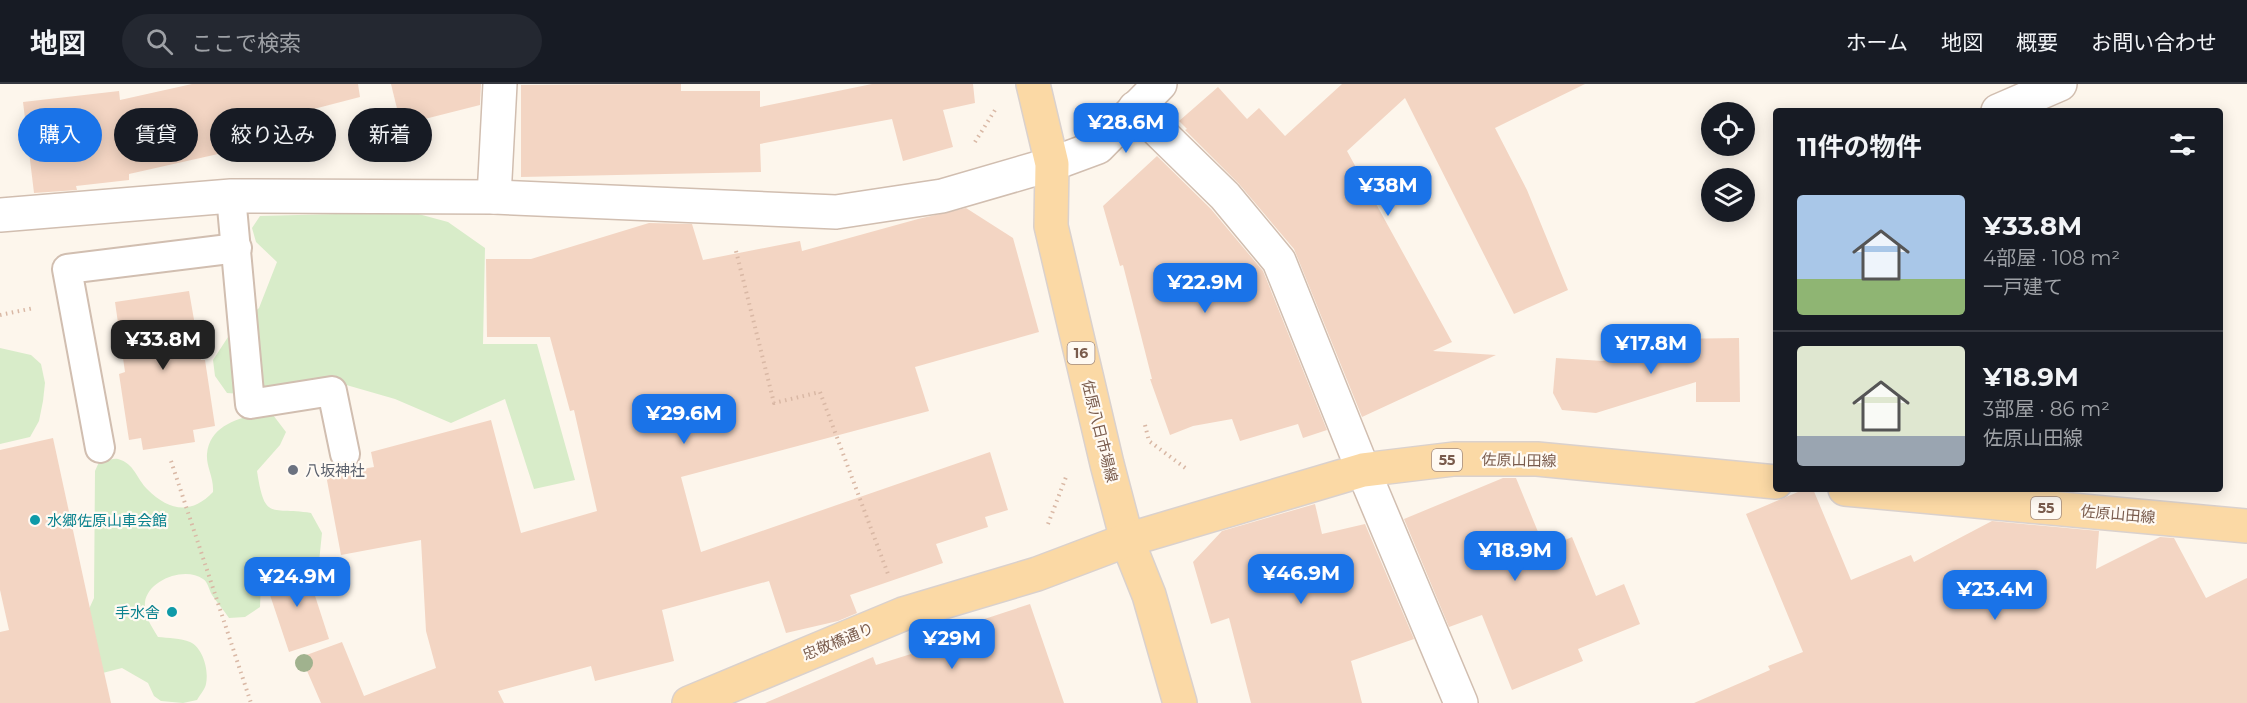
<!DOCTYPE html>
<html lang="ja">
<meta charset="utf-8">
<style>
:root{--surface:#171b24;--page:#242831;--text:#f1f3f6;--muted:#9ea1a6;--line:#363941;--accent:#1a73e8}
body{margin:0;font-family:Montserrat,"Noto Sans JP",sans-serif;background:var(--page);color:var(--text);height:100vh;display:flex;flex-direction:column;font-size:22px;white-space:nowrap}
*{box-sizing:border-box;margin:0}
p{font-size:20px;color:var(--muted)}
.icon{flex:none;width:33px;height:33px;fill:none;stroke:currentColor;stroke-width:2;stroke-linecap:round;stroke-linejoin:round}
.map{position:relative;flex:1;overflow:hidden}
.sheet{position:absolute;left:1773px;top:24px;width:450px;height:384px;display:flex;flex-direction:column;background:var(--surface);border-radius:6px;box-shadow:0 3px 15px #0003}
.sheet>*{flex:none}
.banner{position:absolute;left:18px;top:24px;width:570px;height:54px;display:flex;gap:12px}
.controls{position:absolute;left:1701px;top:18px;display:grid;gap:12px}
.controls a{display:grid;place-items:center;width:54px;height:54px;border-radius:50%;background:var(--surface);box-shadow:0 3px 15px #0003;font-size:30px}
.price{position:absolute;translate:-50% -51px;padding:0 14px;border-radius:12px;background:var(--accent);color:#fff;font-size:20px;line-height:39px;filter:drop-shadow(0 2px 3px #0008)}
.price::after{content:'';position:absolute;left:50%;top:36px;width:18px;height:14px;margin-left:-9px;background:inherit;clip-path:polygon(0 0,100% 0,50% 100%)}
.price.current{background:#222;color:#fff}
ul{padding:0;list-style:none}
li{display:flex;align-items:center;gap:18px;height:150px;padding:0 24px}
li+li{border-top:2px solid var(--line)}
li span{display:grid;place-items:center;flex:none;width:168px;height:120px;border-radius:6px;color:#555}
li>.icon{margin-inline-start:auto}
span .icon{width:72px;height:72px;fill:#fffc;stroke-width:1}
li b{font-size:26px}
h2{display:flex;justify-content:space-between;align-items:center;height:72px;padding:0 24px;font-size:26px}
.tag{padding:0 21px;border-radius:27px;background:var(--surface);box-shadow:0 3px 15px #0003;font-size:21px;line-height:54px}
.tag.current{background:var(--accent);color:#fff}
header{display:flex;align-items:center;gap:36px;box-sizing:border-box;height:84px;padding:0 30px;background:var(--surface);border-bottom:2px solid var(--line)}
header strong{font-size:28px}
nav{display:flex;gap:33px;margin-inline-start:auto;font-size:21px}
.search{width:420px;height:54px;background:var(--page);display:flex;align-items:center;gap:15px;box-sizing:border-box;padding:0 21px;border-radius:33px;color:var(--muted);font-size:22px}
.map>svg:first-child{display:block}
.green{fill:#d8ecc9}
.building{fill:#f3d5c3}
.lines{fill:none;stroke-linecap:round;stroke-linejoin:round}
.service-casing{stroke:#d1beb0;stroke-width:32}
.pedestrian-casing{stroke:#d1beb0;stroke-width:36}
.minor-casing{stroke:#d1beb0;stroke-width:36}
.primary-casing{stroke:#dad1cd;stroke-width:36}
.path{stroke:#d9b8a5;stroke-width:4;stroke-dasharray:1.5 4.5;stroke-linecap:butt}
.service{stroke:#fff;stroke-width:28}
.pedestrian{stroke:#fff;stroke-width:33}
.minor{stroke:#fff;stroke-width:33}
.primary{stroke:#fbd9a5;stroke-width:33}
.tree{fill:#a0b28e}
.worship-dot{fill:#6b7280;stroke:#fffaf3;stroke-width:2}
.culture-dot{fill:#0f9aa8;stroke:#fffaf3;stroke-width:2}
.labels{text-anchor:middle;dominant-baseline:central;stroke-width:4.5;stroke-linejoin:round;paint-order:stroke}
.shield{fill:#fffaf3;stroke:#a28b7f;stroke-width:1.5}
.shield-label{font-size:14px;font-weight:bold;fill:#7a5c4d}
.street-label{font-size:15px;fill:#7a5c4d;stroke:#fffaf3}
.worship-label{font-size:15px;fill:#5b616d;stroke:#fffaf3;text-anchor:start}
.culture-label{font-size:15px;fill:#0d838f;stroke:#fffaf3;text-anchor:start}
</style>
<header>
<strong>地図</strong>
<div class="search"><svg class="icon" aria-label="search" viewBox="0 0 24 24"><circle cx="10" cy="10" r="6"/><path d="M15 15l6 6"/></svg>ここで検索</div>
<nav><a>ホーム</a><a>地図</a><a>概要</a><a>お問い合わせ</a></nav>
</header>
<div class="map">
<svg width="2247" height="619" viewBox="0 0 2247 619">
<rect width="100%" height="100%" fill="#fdf6ec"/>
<!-- green -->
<g class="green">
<path d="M411 128 448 138 485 164 483 260H537L575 396 534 405 505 315 451 339 395 315 329 296 242 310 227 309 215 292 213 276 230 250 259 224 277 178 256 158 252 144 260 132Z"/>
<path d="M0 264 31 271 41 280 45 299 43 317 39 337 30 353 0 360Z"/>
<path d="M270 327 286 348 280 361 257 387C265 439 271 422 311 429L322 449 319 478 303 485 284 481 265 483 261 499 260 523 245 533 229 534C224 526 217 519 212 511 209 506 208 498 203 495 185 482 148 496 145 518 144 532 151 541 158 553 168 554 181 554 190 558 203 564 209 586 206 600 205 605 200 611 197 616L183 619 161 617 154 612 148 599 122 584 91 592 79 547 94 514 95 387 99 378C105 377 113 374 118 375 134 379 137 395 147 405 169 427 191 431 213 408 214 393 206 383 207 370 210 338 245 333 270 327Z"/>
</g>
<!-- building -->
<g class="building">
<path d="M192 0H358L360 13 279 34 285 56 228 71 227 68 129 90V96L76 102 77 106 34 109 23 18 119 7 120 16Z"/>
<path d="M391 0H481L480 21 401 41Z"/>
<path d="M681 0V7H760V23L872 0H973L975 19 943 26 953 63 903 77 892 35 760 60 761 88 521 93V1Z"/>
<path d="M1342 0H1585L1495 44 1527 106 1568 206 1514 230 1405 14 1347 67 1452 258 1433 267 1496 271 1362 333 1294 165 1239 100 1185 46 1187 45 1179 37 1218 3 1247 35 1259 24 1285 52Z"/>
<path d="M1157 72 1211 125 1263 187 1327 346 1303 354 1298 340 1240 357 1232 335 1193 342 1170 351 1150 295H1152L1123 181 1120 182 1103 122Z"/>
<path d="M966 124 1013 154 1039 248 915 283 929 327 681 393 701 468 990 368 1008 426 985 433 988 443 936 460 943 479 850 511 857 529 838 537 786 549 769 497 662 526 674 577 595 597 591 582 498 607 504 619H321L301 573 342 558 364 612 436 584 426 547 421 456 341 471 326 391 374 383 371 368 491 336 521 449 597 427 574 326 570 327 550 253H487L486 175H531L649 139 692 140 703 176 800 157 802 167 918 135Z"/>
<path d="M189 207 201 276H205L215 342 193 346 195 358 143 366 141 354 129 356 119 290 125 288 115 218Z"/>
<path d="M1739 254 1740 318H1696V298L1596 329 1562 326 1553 309 1556 274 1603 277 1671 255Z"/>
<path d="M53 354 97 557 111 619H0V548L9 546 0 506V366Z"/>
<path d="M1503 394H1516L1545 465 1572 453 1596 512 1624 500 1640 540 1578 565 1583 577 1512 606 1482 531 1449 543 1404 435Z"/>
<path d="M1805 405H1813L1851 496 1911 471 1914 478 1992 437 2099 447 2096 485 2160 453 2174 454 2206 514 2247 494V619H1694L1770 586 1768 582 1803 568 1746 430Z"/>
<path d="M1315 420 1322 450 1365 440 1414 555 1351 577 1362 619H1251L1229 534 1211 540 1193 478 1222 447Z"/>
<path d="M305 481 329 555 289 568 264 493Z"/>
<path d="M1030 520 1064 619H765L873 573 876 581 946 559 942 549Z"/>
</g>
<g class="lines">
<defs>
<g id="service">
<path d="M231 112 250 320 332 307 345 370"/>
<path d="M100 364 67 185 237 164"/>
</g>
<path id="pedestrian" d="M1998 27 2060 0"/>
<g id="minor">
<path d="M1135 24 1225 112 1279 177 1363 386 1461 619"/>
<path d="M494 113 500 0"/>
<path d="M0 131 231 112 494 113 836 128 942 112 1052 80 1098 63 1160 0"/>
</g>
<g id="primary">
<path d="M1033 0 1052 80 1051 142 1107 380 1127 456 1149 511 1180 619"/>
<path d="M1845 405 2247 442"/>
<path d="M689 619 903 530 1037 490 1127 456 1363 386 1454 375H1537L1776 398"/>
</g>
</defs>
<!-- service casing -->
<use href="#service" class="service-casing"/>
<!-- pedestrian casing -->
<use href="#pedestrian" class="pedestrian-casing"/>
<!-- minor casing -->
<use href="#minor" class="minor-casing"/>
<!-- primary casing -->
<use href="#primary" class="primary-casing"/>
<!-- path -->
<g class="path">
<path d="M975 58 995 26"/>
<path d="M736 167 774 319 820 308 888 490"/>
<path d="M0 231 34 224"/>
<path d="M1145 341 1149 357 1188 386"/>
<path d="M171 377 251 619"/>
<path d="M1048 440 1066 393"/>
</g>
<!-- service -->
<use href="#service" class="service"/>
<!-- pedestrian -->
<use href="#pedestrian" class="pedestrian"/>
<!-- minor -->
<use href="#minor" class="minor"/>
<!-- primary -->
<use href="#primary" class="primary"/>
</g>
<!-- trees -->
<circle class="tree" cx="304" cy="579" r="9"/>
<!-- markers -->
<circle class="worship-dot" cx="293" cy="386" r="6"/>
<g class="culture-dot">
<circle cx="35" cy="436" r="6"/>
<circle cx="172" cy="528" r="6"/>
</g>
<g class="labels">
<!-- shield labels -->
<g class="shield">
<rect x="1067.5" y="258" width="27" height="22" rx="4.5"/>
<rect x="1432" y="365" width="30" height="22" rx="4.5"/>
<rect x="2031" y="413" width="30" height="22" rx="4.5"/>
</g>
<g class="shield-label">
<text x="1081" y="269">16</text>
<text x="1447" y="376">55</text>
<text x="2046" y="424">55</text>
</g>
<!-- street labels -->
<g class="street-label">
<text transform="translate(1100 347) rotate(76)">佐原八日市場線</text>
<text transform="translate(1519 376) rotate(1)">佐原山田線</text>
<text transform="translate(2118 430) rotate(5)">佐原山田線</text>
<text transform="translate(838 557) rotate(-22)">忠敬橋通り</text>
</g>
<!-- worship labels -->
<g class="worship-label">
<text x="305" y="386">八坂神社</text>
</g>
<!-- culture labels -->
<g class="culture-label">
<text x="47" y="436">水郷佐原山車会館</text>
<text x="160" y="528" text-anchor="end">手水舎</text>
</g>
</g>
</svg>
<div class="controls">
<a><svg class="icon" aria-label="locate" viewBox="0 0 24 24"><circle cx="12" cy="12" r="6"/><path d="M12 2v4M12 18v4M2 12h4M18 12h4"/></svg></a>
<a><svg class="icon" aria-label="layers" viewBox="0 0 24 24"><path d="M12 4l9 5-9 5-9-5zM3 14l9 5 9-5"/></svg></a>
</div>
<b class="price" style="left:1126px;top:70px">¥28.6M</b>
<b class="price" style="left:1388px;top:133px">¥38M</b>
<b class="price" style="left:1205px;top:230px">¥22.9M</b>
<b class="price current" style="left:163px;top:287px">¥33.8M</b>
<b class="price" style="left:1651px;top:291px">¥17.8M</b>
<b class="price" style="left:684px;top:361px">¥29.6M</b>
<b class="price" style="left:1515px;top:498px">¥18.9M</b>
<b class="price" style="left:1301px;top:521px">¥46.9M</b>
<b class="price" style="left:297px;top:524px">¥24.9M</b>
<b class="price" style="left:1995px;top:537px">¥23.4M</b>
<b class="price" style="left:952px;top:586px">¥29M</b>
<div class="banner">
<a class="tag current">購入</a>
<a class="tag">賃貸</a>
<a class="tag">絞り込み</a>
<a class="tag">新着</a>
</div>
<section class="sheet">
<h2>11件の物件<svg class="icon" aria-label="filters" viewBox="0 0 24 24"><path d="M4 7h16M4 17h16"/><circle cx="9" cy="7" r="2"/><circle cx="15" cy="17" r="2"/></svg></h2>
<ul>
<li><span style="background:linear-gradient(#a9c7e8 70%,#8fb573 0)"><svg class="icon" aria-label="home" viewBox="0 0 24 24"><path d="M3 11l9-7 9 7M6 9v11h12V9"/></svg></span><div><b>¥33.8M</b><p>4部屋 · 108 m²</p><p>一戸建て</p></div></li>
<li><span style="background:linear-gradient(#dfe7d0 75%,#9aa5b1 0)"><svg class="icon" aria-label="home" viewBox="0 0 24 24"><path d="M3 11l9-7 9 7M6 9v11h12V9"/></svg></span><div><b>¥18.9M</b><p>3部屋 · 86 m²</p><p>佐原山田線</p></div></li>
</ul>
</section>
</div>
